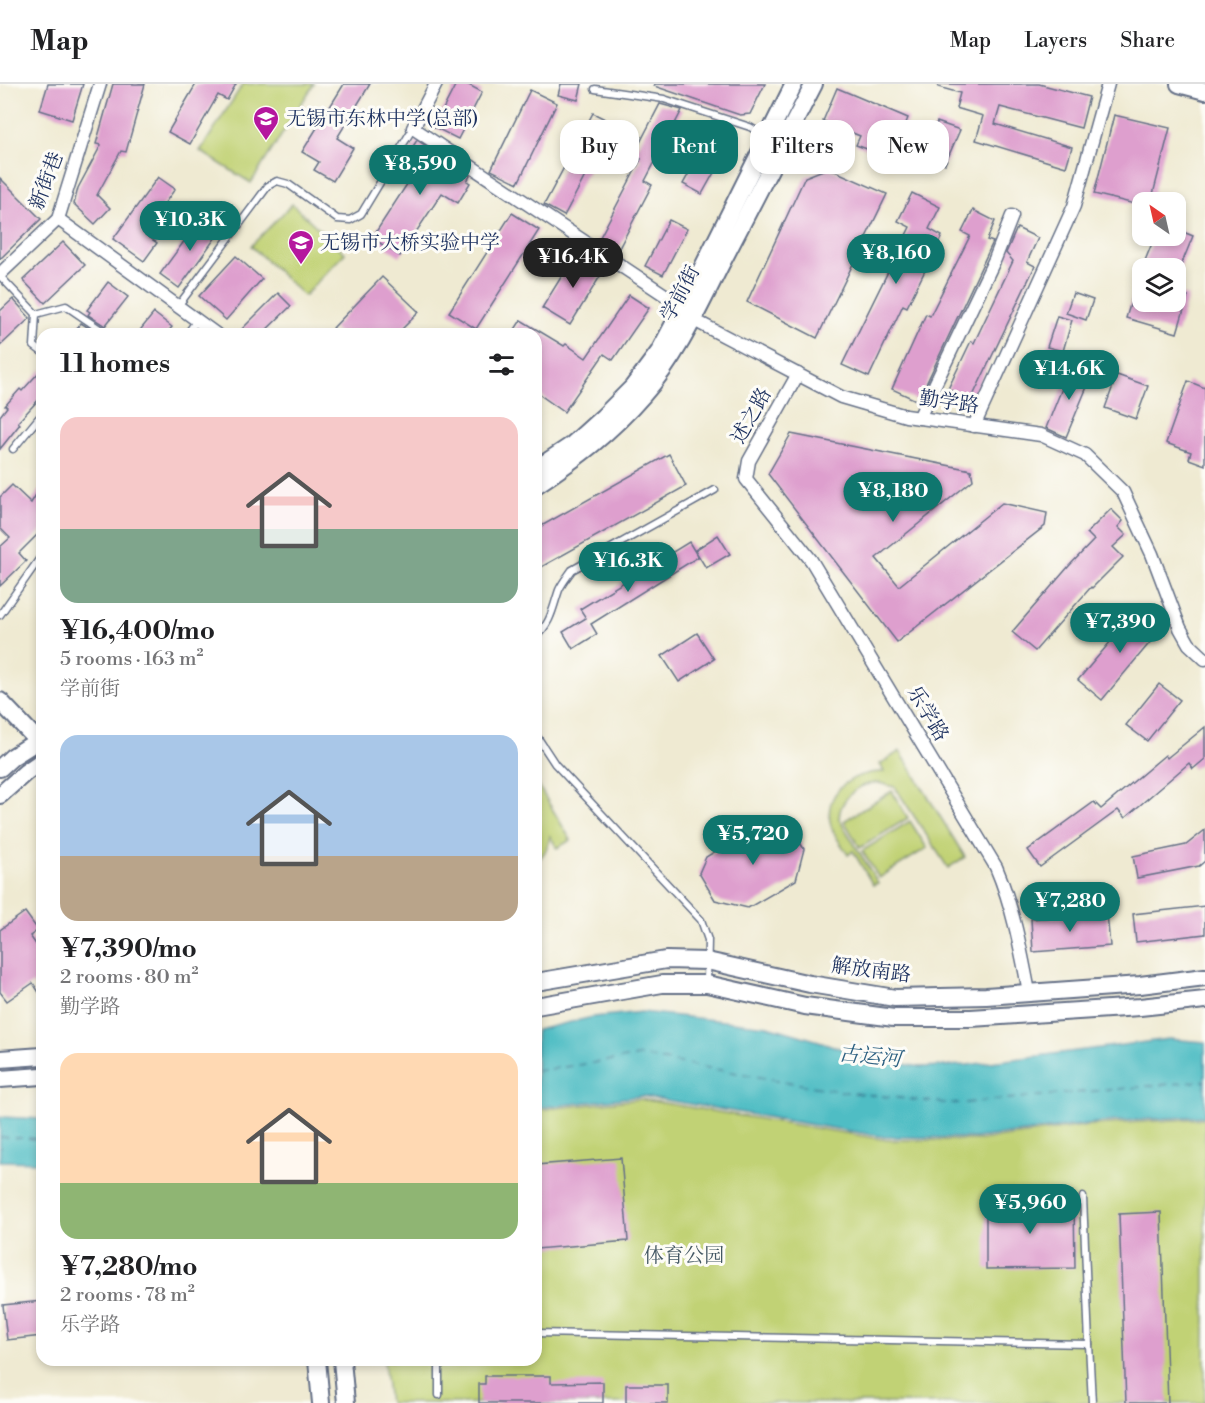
<!DOCTYPE html>
<meta charset="utf-8">
<style>
:root{--surface:#fff;--page:#f6f6f6;--text:#202124;--muted:#757577;--line:#e0e0e0;--accent:#0f766e}
body{margin:0;font-family:"Libre Bodoni","Noto Serif SC",serif;background:var(--page);color:var(--text);height:100vh;display:flex;flex-direction:column;font-size:22px;white-space:nowrap}
*{box-sizing:border-box;margin:0}
p{font-size:20px;color:var(--muted)}
.icon{flex:none;width:33px;height:33px;fill:none;stroke:currentColor;stroke-width:2;stroke-linecap:round;stroke-linejoin:round}
.map{position:relative;flex:1;overflow:hidden}
.drawer{position:absolute;left:36px;top:244px;width:506px;height:1038px;display:flex;flex-direction:column;background:var(--surface);border-radius:18px;box-shadow:0 3px 9px #0003}
.drawer>*{flex:none}
.top-card{position:absolute;left:560px;top:36px;width:555px;height:54px;display:flex;gap:12px}
.needle{width:39px;rotate:326deg}
.tools{position:absolute;left:1132px;top:108px;display:grid;gap:12px}
.tools a{display:grid;place-items:center;width:54px;height:54px;border-radius:12px;background:var(--surface);box-shadow:0 3px 9px #0003;font-size:30px}
.price{position:absolute;translate:-50% -51px;padding:0 14px;border-radius:21px;background:var(--accent);color:#fff;font-size:20px;line-height:39px;filter:drop-shadow(0 2px 3px #0008)}
.price::after{content:'';position:absolute;left:50%;top:36px;width:18px;height:14px;margin-left:-9px;background:inherit;clip-path:polygon(0 0,100% 0,50% 100%)}
.price.active{background:#222;color:#fff}
ul{padding:0;list-style:none}
li{display:grid;align-content:center;gap:12px;height:318px;padding:0 24px}
li span{display:grid;place-items:center;height:186px;border-radius:18px;color:#555}
li>.icon{margin-inline-start:auto}
span .icon{width:108px;height:108px;fill:#fffc;stroke-width:1}
li b{font-size:26px}
h2{display:flex;justify-content:space-between;align-items:center;height:72px;padding:0 24px;font-size:26px}
.chip{padding:0 21px;border-radius:18px;background:var(--surface);box-shadow:0 3px 9px #0003;font-size:21px;line-height:54px}
.chip.active{background:var(--accent);color:#fff}
header{display:flex;align-items:center;gap:36px;box-sizing:border-box;height:84px;padding:0 30px;background:var(--surface);border-bottom:2px solid var(--line)}
header strong{font-size:28px}
nav{display:flex;gap:33px;margin-inline-start:auto;font-size:21px}
.map>svg:first-child{display:block}
.green{fill:#c1d275;stroke:#6e806a;stroke-width:1.5}
.water{fill:#4fbdc4;stroke:#357691;stroke-width:1.5}
.lines{fill:none;stroke-linecap:round;stroke-linejoin:round}
.ferry{stroke:#2d6182;stroke-width:1.5;stroke-dasharray:8 6;stroke-linecap:butt}
.building{fill:#de9fce}
.lane-casing{stroke:#657087;stroke-width:9}
.street-casing{stroke:#657087;stroke-width:15}
.secondary-casing{stroke:#657087;stroke-width:20}
.lane{stroke:#fff;stroke-width:6}
.street{stroke:#fff;stroke-width:12}
.secondary{stroke:#fff;stroke-width:16}
.labels{text-anchor:middle;dominant-baseline:central;stroke-width:6;stroke-linejoin:round;paint-order:stroke}
.poi-label{font-size:20px;fill:#1b2f5e;stroke:#fdfcf7;text-anchor:start}
.street-label{font-size:20px;fill:#1b2f5e;stroke:#fdfcf7}
.park-label{font-size:20px;fill:#445864;stroke:#fdfcf7}
.water-label{font-size:21px;font-style:italic;fill:#2d6182;stroke:#fdfcf7}
</style>
<header>
<strong>Map</strong>
<nav><a>Map</a><a>Layers</a><a>Share</a></nav>
</header>
<div class="map">
<svg width="1205" height="1319" viewBox="0 0 1205 1319">
<rect width="100%" height="100%" fill="#fdfcf7"/>
<filter id="ink" filterUnits="userSpaceOnUse"><feTurbulence type="fractalNoise" baseFrequency=".0167" numOctaves="2"/><feDisplacementMap in="SourceGraphic" scale="12" xChannelSelector="R" yChannelSelector="G"/><feConvolveMatrix kernelMatrix="1 2 1 2 8 2 1 2 1" color-interpolation-filters="sRGB"/></filter>
<filter id="wash" filterUnits="userSpaceOnUse"><feTurbulence type="fractalNoise" baseFrequency=".008" numOctaves="4" result="noise"/><feDisplacementMap in="SourceGraphic" scale="24" xChannelSelector="R" yChannelSelector="G"/><feGaussianBlur stdDeviation="1.35" result="paint"/><feColorMatrix in="noise" values="0 0 0 0 0 0 0 0 0 0 0 0 0 0 0 0 0 1.4 0 .05"/><feComposite in="paint" operator="in"/></filter>
<g filter="url(#wash)">
<rect width="100%" height="100%" fill="#efead2"/>
<!-- green -->
<g class="green">
<path d="M243 0H314L251 99 200 67Z"/>
<path d="M292 120 345 169 304 212 251 162Z"/>
<path d="M900 667 965 773 948 784 895 703C889 702 883 699 877 699 857 699 839 716 839 735L878 799 873 801 853 767 848 771C843 762 834 752 831 742 822 707 854 687 884 688L880 680Z"/>
<path d="M536 698 571 756 557 764 550 752C548 764 545 770 536 778Z"/>
<path d="M892 707 908 734 860 764 844 737Z"/>
<path d="M910 737 927 764 879 794 862 767Z"/>
<path d="M640 1015 887 1056H980L1092 1041 1205 1034V1319H389L384 1277 536 1276V1026Z"/>
</g>
<!-- water -->
<g class="water">
<path d="M642 928 768 942 819 957 868 974 921 983 967 981 1169 955 1205 958V1032L1104 1038 976 1054 885 1053 642 1012 536 1024V946L593 933Z"/>
<path d="M0 1033 42 1035V1078L0 1077Z"/>
</g>
<g class="lines">
<!-- ferry -->
<g class="ferry">
<path d="M536 987 641 972 845 1008 953 1020 1205 997"/>
<path d="M0 1053 42 1055"/>
</g>
</g>
<g id="blocks">
<!-- building -->
<g class="building">
<path d="M48 0H83L72 36 40 26Z"/>
<path d="M113 0H145L126 68 121 67 97 111 110 124 95 140 74 120 78 104 101 61 96 60Z"/>
<path d="M196 0H236L227 16 218 11 190 60 168 48Z"/>
<path d="M344 0H370L337 54 353 64 333 97 314 86 319 78 302 68Z"/>
<path d="M456 0H467L482 8 458 55 434 43Z"/>
<path d="M561 0H582L578 16 558 11Z"/>
<path d="M654 0H765L750 30 740 31 654 2Z"/>
<path d="M938 0H1039L1089 13 1081 44 1000 23 995 40 1072 63 1066 83 976 56 983 32 956 24 960 9 938 3Z"/>
<path d="M837 4 908 34 897 62 894 61 889 73 856 61 860 52 823 37Z"/>
<path d="M530 6 557 19 518 99 491 86Z"/>
<path d="M660 20 682 26 645 97 652 101 617 168 598 157 641 75 633 72Z"/>
<path d="M593 29 613 39 564 132 544 121Z"/>
<path d="M1114 31 1170 44 1151 118H1143V122L1094 110Z"/>
<path d="M937 38 960 46 945 80 923 71Z"/>
<path d="M716 41 735 51 702 110 683 100Z"/>
<path d="M417 56 470 92 467 97 470 99 458 119 442 109 400 172 372 154 413 91 400 83Z"/>
<path d="M828 84 887 110 817 254 747 218 805 93Z"/>
<path d="M158 93 175 105 143 149 157 159 144 177 113 155Z"/>
<path d="M0 94 41 135 0 175Z"/>
<path d="M912 109 940 123 929 145 942 152 907 223 903 221 869 293 842 281 910 143 898 137Z"/>
<path d="M973 126 995 137 987 156 993 158 918 317 892 305 926 230 930 232 970 152 962 148Z"/>
<path d="M512 129 539 146 476 245 449 228Z"/>
<path d="M202 133 221 146 179 204 160 190Z"/>
<path d="M669 136 687 145 663 191 645 182Z"/>
<path d="M1017 144 1038 154 1027 178 1035 182 971 316 948 305 971 257 974 259 1013 177 1006 169Z"/>
<path d="M1176 145 1193 152 1180 184H1142L1155 152H1176Z"/>
<path d="M63 158 85 181 45 219 23 196Z"/>
<path d="M576 169 604 186 570 241 542 224Z"/>
<path d="M236 172 262 195 226 236 199 212Z"/>
<path d="M1140 188 1143 189V218H1176V209L1188 212 1177 249 1126 234Z"/>
<path d="M382 193 419 228 397 250H340L333 244Z"/>
<path d="M108 198 128 213 105 242 88 231 90 228 87 226Z"/>
<path d="M278 209 291 222 262 250H247L242 245Z"/>
<path d="M1073 209 1093 216 1086 236 1066 229Z"/>
<path d="M629 211 649 224 613 276 604 270 564 328 536 308V250H512L521 236 564 262 566 260 586 274Z"/>
<path d="M13 215 30 234 0 262V227Z"/>
<path d="M154 229 172 243 166 250H137Z"/>
<path d="M1057 232 1072 236 1063 267 1047 263Z"/>
<path d="M81 239 98 250H72Z"/>
<path d="M1071 282 1092 291 1066 353 1046 344Z"/>
<path d="M42 285V312L18 338 20 340 0 365V332L7 323 5 322 20 305 22 307Z"/>
<path d="M1117 291 1148 302 1136 335 1105 324Z"/>
<path d="M1188 297 1205 304V381L1189 375 1191 368 1166 359Z"/>
<path d="M791 350 971 386 973 396 876 474 899 502 1002 419 1047 429 1045 442 897 558 768 390Z"/>
<path d="M669 370 686 402 536 486V445Z"/>
<path d="M12 401 31 419 42 401V446L19 469 26 477 0 502V463L10 454 0 444V413Z"/>
<path d="M1111 425 1123 437 1118 443 1126 451 1113 463 1123 473 1092 504 1091 503 1035 567 1012 548 1069 482 1094 456 1087 449Z"/>
<path d="M718 451 730 470 706 484 695 466Z"/>
<path d="M689 458 698 473 591 540 597 550 573 565 563 548 586 534 580 525Z"/>
<path d="M1139 524 1162 544 1102 616 1078 596Z"/>
<path d="M697 549 714 575 679 598 662 572Z"/>
<path d="M1159 600 1180 616 1147 657 1126 641Z"/>
<path d="M1205 643V675L1193 685 1189 679 1125 734 1118 726 1040 783 1028 766 1094 718 1101 725 1165 671 1167 674Z"/>
<path d="M760 740 793 748 804 765 796 796 748 824 715 816 699 789 706 773Z"/>
<path d="M1205 746V777L1199 782 1137 794 1133 772 1186 761Z"/>
<path d="M1205 822V850L1136 858 1133 830Z"/>
<path d="M25 828 38 846 30 852 42 869V913L33 899 7 917 0 908V846Z"/>
<path d="M1107 829 1110 862 1033 868 1031 835Z"/>
<path d="M621 1074 628 1157 536 1165V1081Z"/>
<path d="M1074 1117 1075 1184 986 1185V1118Z"/>
<path d="M1161 1128 1168 1319H1126L1119 1130Z"/>
<path d="M42 1217V1252L7 1256 3 1221Z"/>
<path d="M485 1292H551V1299L603 1298V1319H479V1300H485Z"/>
<rect x="626" y="1301" width="42" height="18"/>
</g>
</g>
</g>
<g filter="url(#ink)">
<use href="#blocks" fill-opacity="0" stroke="#657087" stroke-width="1.5"/>
<g class="lines">
<defs>
<g id="lane">
<path d="M595 5 664 15 750 43 766 53"/>
<path d="M0 192 36 230 34 262 42 268"/>
<path d="M178 222 268 102 277 97 288 100 337 135 350 136 361 130 413 44"/>
<path d="M36 230 66 222 107 250"/>
<path d="M187 250 197 236"/>
<path d="M13 365 42 330"/>
<path d="M0 531 42 471"/>
<path d="M536 552C551 540 553 523 559 506 562 499 568 492 572 486L715 406"/>
<path d="M536 651 555 680 701 836 708 856 707 897"/>
<path d="M1083 1113 1089 1260"/>
<path d="M536 1249 1089 1260 1092 1319"/>
<path d="M439 1276V1311"/>
</g>
<g id="street">
<path d="M436 0 413 44 668 213 692 235 841 313 906 332 1041 351 1085 371 1123 408 1152 470 1180 544 1189 560 1205 575"/>
<path d="M58 135 216 250"/>
<path d="M0 190 58 135 100 0"/>
<path d="M798 290 749 377 746 395 811 476 996 783C1013 823 1021 866 1029 908"/>
<path d="M919 334 995 175 1012 132"/>
<path d="M974 342 1074 122 1108 0"/>
</g>
<g id="secondary">
<path d="M1179 0 1205 7"/>
<path d="M536 385 572 361 603 333 632 304 659 268 686 217 794 0"/>
<path d="M536 401C578 373 610 349 643 311 676 274 698 226 720 182 751 121 783 61 814 0"/>
<path d="M0 617 42 661"/>
<path d="M0 684 12 673 42 654"/>
<path d="M0 711 26 688 42 677"/>
<path d="M536 898 666 876 707 877 810 900 895 914 986 912 1140 901 1205 893"/>
<path d="M536 922 662 900H707L805 922 894 934H971L1140 923 1205 916"/>
<path d="M0 975 42 972"/>
<path d="M0 995 42 992"/>
<path d="M317 1276 321 1319"/>
<path d="M342 1276 346 1319"/>
</g>
</defs>
<!-- lane casing -->
<use href="#lane" class="lane-casing"/>
<!-- street casing -->
<use href="#street" class="street-casing"/>
<!-- secondary casing -->
<use href="#secondary" class="secondary-casing"/>
<!-- lane -->
<use href="#lane" class="lane"/>
<!-- street -->
<use href="#street" class="street"/>
<!-- secondary -->
<use href="#secondary" class="secondary"/>
</g>
</g>
<!-- icons -->
<defs>
<symbol id="school-pin" viewBox="-11 -11 22 30"><path d="M0 17L-7.5 6A9.5 9.5 0 1 1 7.5 6Z" fill="#b5179e" stroke="#fdfcf7"/><path d="M0-5L7-2L0 1L-7-2ZM-4 1L0 2.5L4 1V4Q0 6-4 4Z" fill="#fff"/></symbol>
</defs>
<g fill-rule="evenodd">
<use href="#school-pin" x="251" y="20" width="30" height="40"/>
<use href="#school-pin" x="286" y="144" width="30" height="40"/>
</g>
<g class="labels">
<!-- poi labels -->
<g class="poi-label">
<text x="286" y="35">无锡市东林中学(总部)</text>
<text x="320" y="159">无锡市大桥实验中学</text>
</g>
<!-- street labels -->
<g class="street-label">
<text transform="translate(47 97) rotate(-69)">新街巷</text>
<text transform="translate(681 210) rotate(-62)">学前街</text>
<text transform="translate(949 319) rotate(8)">勤学路</text>
<text transform="translate(752 332) rotate(-61)">述之路</text>
<text transform="translate(927 630) rotate(59)">乐学路</text>
<text transform="translate(871 887) rotate(7)">解放南路</text>
</g>
<!-- park labels -->
<g class="park-label">
<text x="684" y="1172">体育公园</text>
</g>
<!-- water labels -->
<g class="water-label">
<text transform="translate(870 973) rotate(6)">古运河</text>
</g>
</g>
</svg>
<div class="tools">
<a><svg class="needle" viewBox="-14 -14 28 28"><path d="M0-13l5 13h-10z" fill="#e53935"/><path d="M0 13l5-13h-10z" fill="#757577"/></svg></a>
<a><svg class="icon" aria-label="layers" viewBox="0 0 24 24"><path d="M12 4l9 5-9 5-9-5zM3 14l9 5 9-5"/></svg></a>
</div>
<b class="price" style="left:420px;top:112px">¥8,590</b>
<b class="price" style="left:190px;top:168px">¥10.3K</b>
<b class="price" style="left:896px;top:201px">¥8,160</b>
<b class="price active" style="left:573px;top:205px">¥16.4K</b>
<b class="price" style="left:1069px;top:317px">¥14.6K</b>
<b class="price" style="left:893px;top:439px">¥8,180</b>
<b class="price" style="left:628px;top:509px">¥16.3K</b>
<b class="price" style="left:1120px;top:570px">¥7,390</b>
<b class="price" style="left:753px;top:782px">¥5,720</b>
<b class="price" style="left:1070px;top:849px">¥7,280</b>
<b class="price" style="left:1030px;top:1151px">¥5,960</b>
<div class="top-card">
<a class="chip">Buy</a>
<a class="chip active">Rent</a>
<a class="chip">Filters</a>
<a class="chip">New</a>
</div>
<section class="drawer">
<h2>11 homes<svg class="icon" aria-label="filters" viewBox="0 0 24 24"><path d="M4 7h16M4 17h16"/><circle cx="9" cy="7" r="2"/><circle cx="15" cy="17" r="2"/></svg></h2>
<ul>
<li><span style="background:linear-gradient(#f6c9c9 60%,#7fa58c 0)"><svg class="icon" aria-label="home" viewBox="0 0 24 24"><path d="M3 11l9-7 9 7M6 9v11h12V9"/></svg></span><div><b>¥16,400/mo</b><p>5 rooms · 163 m²</p><p>学前街</p></div></li>
<li><span style="background:linear-gradient(#a9c7e8 65%,#b9a48a 0)"><svg class="icon" aria-label="home" viewBox="0 0 24 24"><path d="M3 11l9-7 9 7M6 9v11h12V9"/></svg></span><div><b>¥7,390/mo</b><p>2 rooms · 80 m²</p><p>勤学路</p></div></li>
<li><span style="background:linear-gradient(#ffd9b3 70%,#8fb573 0)"><svg class="icon" aria-label="home" viewBox="0 0 24 24"><path d="M3 11l9-7 9 7M6 9v11h12V9"/></svg></span><div><b>¥7,280/mo</b><p>2 rooms · 78 m²</p><p>乐学路</p></div></li>
</ul>
</section>
</div>
